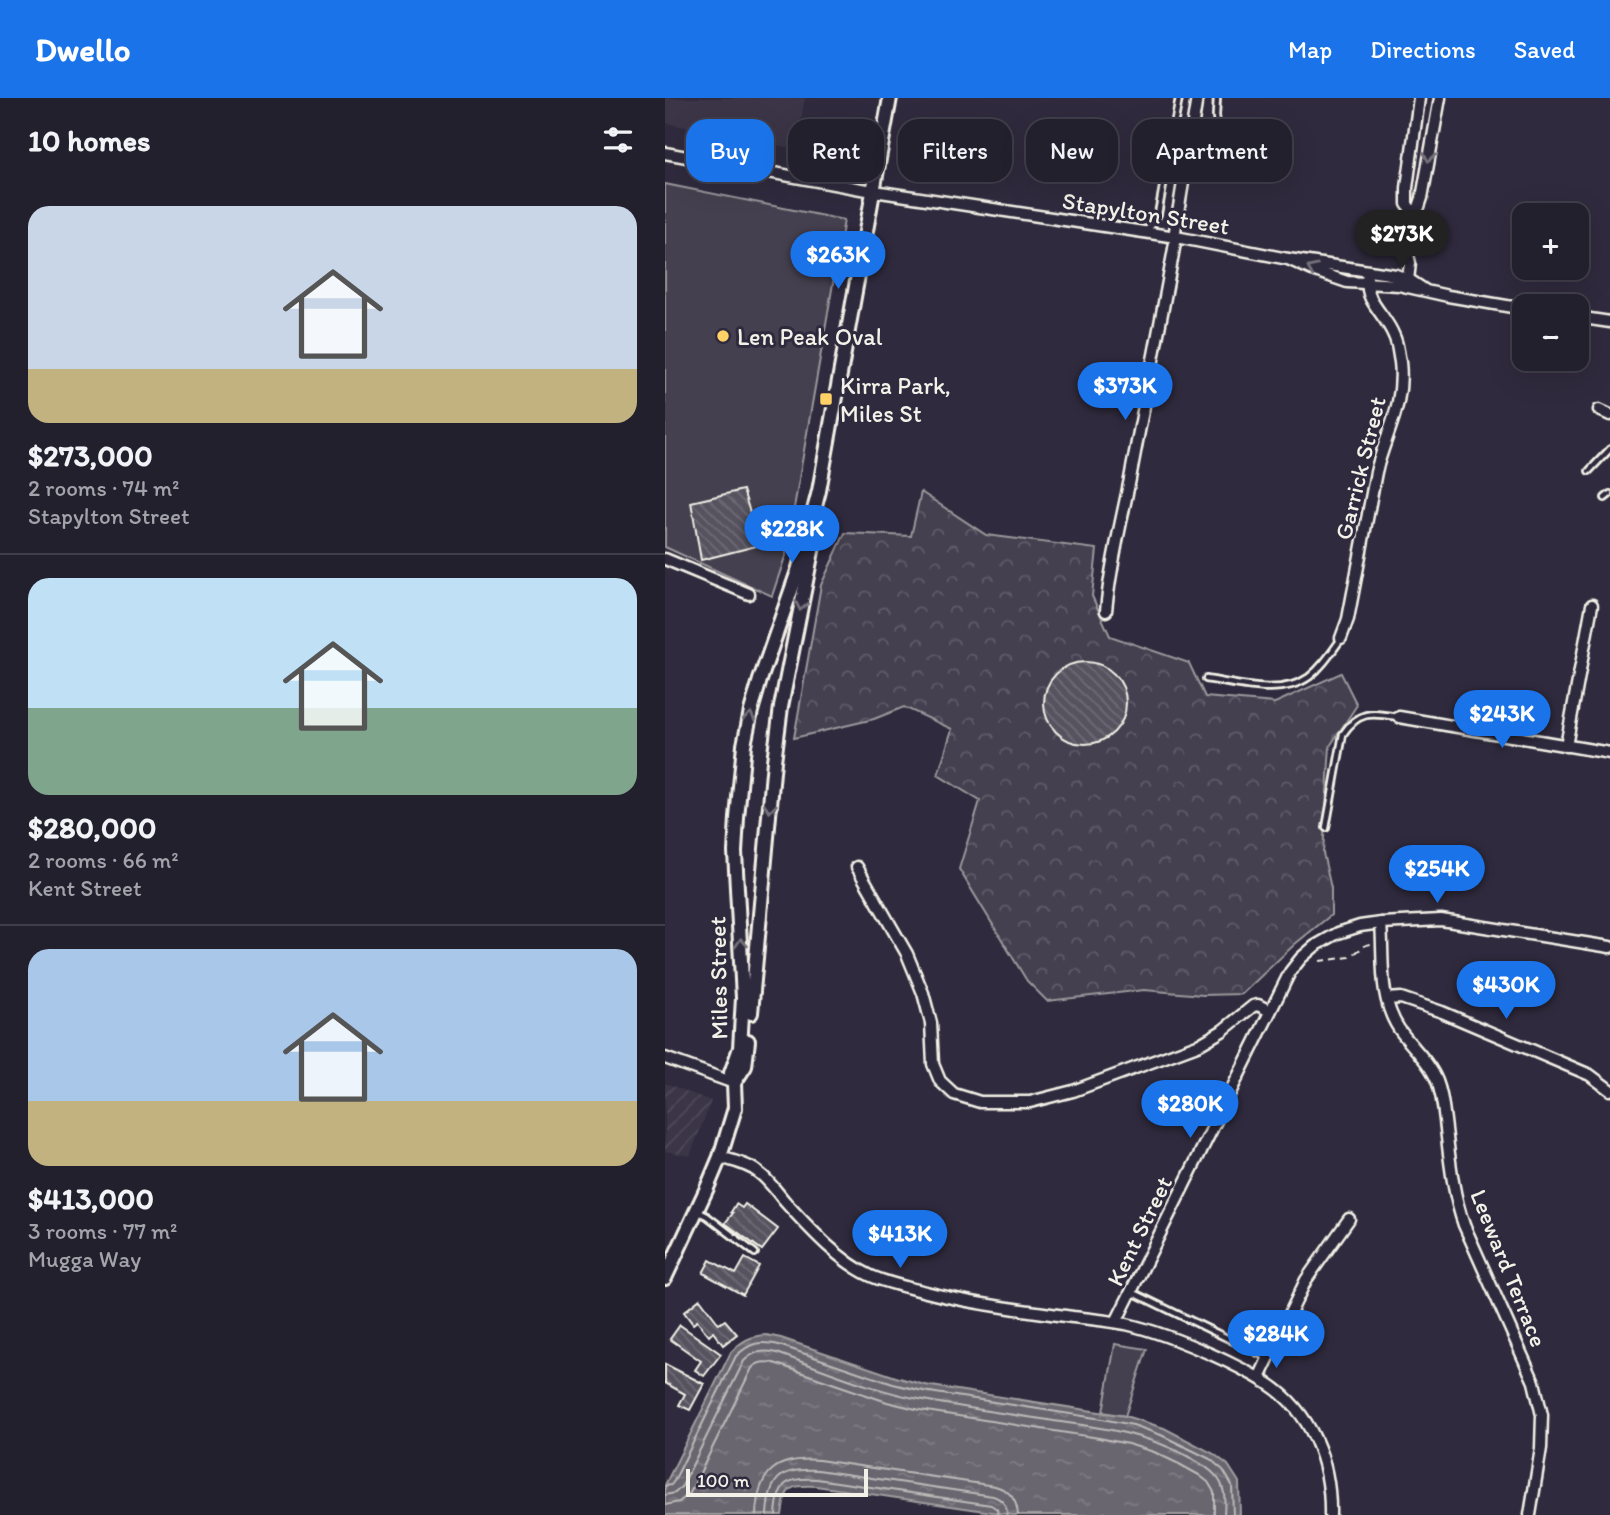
<!DOCTYPE html>
<meta charset="utf-8">
<style>
:root{--surface:#23202e;--page:#2b2836;--text:#f1f3f6;--muted:#a3a3aa;--line:#403e4a;--accent:#1a73e8}
body{margin:0;font-family:Itim,sans-serif;background:var(--page);color:var(--text);height:100vh;display:flex;flex-direction:column;font-size:26px;white-space:nowrap}
*{box-sizing:border-box;margin:0}
p{font-size:23px;color:var(--muted)}
.icon{flex:none;width:38px;height:38px;fill:none;stroke:currentColor;stroke-width:2;stroke-linecap:round;stroke-linejoin:round}
.map{position:relative;flex:1;overflow:hidden}
.sheet{display:flex;flex-direction:column;background:var(--surface);width:665px}
.sheet>*{flex:none}
.guide{position:absolute;left:21px;top:21px;width:665px;height:63px;display:flex;gap:14px}
.buttons{position:absolute;left:847px;top:105px;display:grid;gap:14px}
.buttons a{display:grid;place-items:center;width:77px;height:77px;border-radius:14px;background:var(--surface);box-shadow:0 7px 28px #0002,0 0 0 2px var(--line);font-size:35px}
.scale{position:absolute;left:21px;bottom:18px;width:182px;box-sizing:border-box;padding-left:7px;border:4px solid #f4f1e8;border-top:0;font-size:19px;line-height:24px;white-space:nowrap;color:#f4f1e8;-webkit-text-stroke:5px #2f2a3d;paint-order:stroke}
.price{position:absolute;translate:-50% -60px;padding:0 16px;border-radius:24px;background:var(--accent);color:#fff;font-size:23px;line-height:46px;filter:drop-shadow(0 2px 4px #0008)}
.price::after{content:'';position:absolute;left:50%;top:42px;width:21px;height:16px;margin-left:-10px;background:inherit;clip-path:polygon(0 0,100% 0,50% 100%)}
.price.active{background:#222;color:#fff}
ul{padding:0;list-style:none}
li{display:grid;align-content:center;gap:14px;height:371px;padding:0 28px}
li+li{border-top:2px solid var(--line)}
li span{display:grid;place-items:center;height:217px;border-radius:21px;color:#555}
li>.icon{margin-inline-start:auto}
span .icon{width:126px;height:126px;fill:#fffc;stroke-width:1}
li b{font-size:30px}
h2{display:flex;justify-content:space-between;align-items:center;height:84px;padding:0 28px;font-size:30px}
.chip{padding:0 24px;border-radius:21px;background:var(--surface);box-shadow:0 7px 28px #0002,0 0 0 2px var(--line);font-size:24px;line-height:63px}
.chip.active{background:var(--accent);color:#fff}
header{display:flex;align-items:center;gap:42px;box-sizing:border-box;height:98px;padding:0 35px;background:var(--accent);color:#fff}
header strong{font-size:33px}
nav{display:flex;gap:38px;margin-inline-start:auto;font-size:24px}
main{display:flex;flex:1;min-height:0}
.map>svg:first-child{display:block}
.built{fill:#3b3647}
.industrial{fill:url(#industrial-furrows)}
.forest{fill:url(#forest-crowns);stroke:#9c989c;stroke-width:2}
.green{fill:#454050;stroke:#9c989c;stroke-width:2}
.water{fill:url(#water-ripples);stroke:#a19ea0;stroke-width:2}
.lines{fill:none;stroke-linecap:round;stroke-linejoin:round}
.shore{stroke:#bdb9b8;stroke-width:2}
.building{fill:url(#building-back-hatch);stroke:#f4f1e8;stroke-width:2}
.service-casing{stroke:#f4f1e8;stroke-width:10}
.minor-casing{stroke:#f4f1e8;stroke-width:15}
.tertiary-casing{stroke:#f4f1e8;stroke-width:18}
.path{stroke:#f4f1e8;stroke-width:2;stroke-dasharray:7 5;stroke-linecap:butt}
.service{stroke:#2f2a3d;stroke-width:4.5}
.minor{stroke:#2f2a3d;stroke-width:10}
.tertiary{stroke:#2f2a3d;stroke-width:12}
.oneway{stroke:#747079}
.poi-dot{fill:#ffd166;stroke:#2f2a3d;stroke-width:2.5}
.labels{text-anchor:middle;dominant-baseline:central;stroke-width:6;stroke-linejoin:round;paint-order:stroke}
.street-label{font-size:24px;fill:#f4f1e8;stroke:#2f2a3d}
.poi-label{font-size:24px;fill:#f4f1e8;stroke:#2f2a3d;text-anchor:start}
</style>
<header>
<strong>Dwello</strong>
<nav><a>Map</a><a>Directions</a><a>Saved</a></nav>
</header>
<main>
<section class="sheet">
<h2>10 homes<svg class="icon" aria-label="filters" viewBox="0 0 24 24"><path d="M4 7h16M4 17h16"/><circle cx="9" cy="7" r="2"/><circle cx="15" cy="17" r="2"/></svg></h2>
<ul>
<li><span style="background:linear-gradient(#c9d6e8 75%,#c2b280 0)"><svg class="icon" aria-label="home" viewBox="0 0 24 24"><path d="M3 11l9-7 9 7M6 9v11h12V9"/></svg></span><div><b>$273,000</b><p>2 rooms · 74 m²</p><p>Stapylton Street</p></div></li>
<li><span style="background:linear-gradient(#bfe0f5 60%,#7fa58c 0)"><svg class="icon" aria-label="home" viewBox="0 0 24 24"><path d="M3 11l9-7 9 7M6 9v11h12V9"/></svg></span><div><b>$280,000</b><p>2 rooms · 66 m²</p><p>Kent Street</p></div></li>
<li><span style="background:linear-gradient(#a9c7e8 70%,#c2b280 0)"><svg class="icon" aria-label="home" viewBox="0 0 24 24"><path d="M3 11l9-7 9 7M6 9v11h12V9"/></svg></span><div><b>$413,000</b><p>3 rooms · 77 m²</p><p>Mugga Way</p></div></li>
</ul>
</section>
<div class="map">
<svg width="945" height="1417" viewBox="0 0 945 1417">
<defs>
<pattern id="industrial-furrows" width="10" height="10" patternUnits="userSpaceOnUse" patternTransform="scale(1.75)"><rect width="10" height="10" fill="#3b3647"/><path d="M-1 1l2-2M0 10L10 0M9 11l2-2" fill="none" stroke="#4e4a59"/></pattern>
<pattern id="forest-crowns" width="20" height="18" patternUnits="userSpaceOnUse" patternTransform="scale(1.75)"><rect width="20" height="18" fill="#454050"/><path d="M2 6a3 3 0 1 1 6 0M12 15a3 3 0 1 1 6 0" fill="none" stroke="#605c69"/></pattern>
<pattern id="water-ripples" width="26" height="14" patternUnits="userSpaceOnUse" patternTransform="scale(1.75)"><rect width="26" height="14" fill="#6a6670"/><path d="M2 4q2-2 4 0t4 0M15 11q2-2 4 0t4 0" fill="none" stroke="#807c84"/></pattern>
<pattern id="building-back-hatch" width="6" height="6" patternUnits="userSpaceOnUse" patternTransform="scale(1.75)"><rect width="6" height="6" fill="#56525f"/><path d="M-1 5l2 2M0 0l6 6M5-1l2 2" fill="none" stroke="#6f6b76"/></pattern>
</defs>
<rect width="100%" height="100%" fill="#2f2a3d"/>
<filter id="ink" filterUnits="userSpaceOnUse"><feTurbulence type="fractalNoise" baseFrequency=".0143" numOctaves="2"/><feDisplacementMap in="SourceGraphic" scale="14" xChannelSelector="R" yChannelSelector="G"/><feConvolveMatrix kernelMatrix="1 2 1 2 8 2 1 2 1" color-interpolation-filters="sRGB"/></filter>
<g filter="url(#ink)">
<!-- built -->
<path class="built" d="M0 0H140L131 51 0 25Z"/>
<!-- industrial -->
<path class="industrial" d="M0 985 46 1003 25 1058 0 1053Z"/>
<!-- forest -->
<path class="forest" d="M256 394 321 437 432 451 427 498 445 538 524 565 540 599 610 605 676 575 692 607 665 648 658 755 666 790V817L630 846 577 896 538 897 479 892 382 903 362 883 294 771 315 703 273 677 287 631 239 609 209 621 129 640 156 487 180 435 246 438Z"/>
<!-- green -->
<g class="green">
<path d="M0 86 179 122 121 456 107 498 0 449Z"/>
<path d="M450 1246 482 1251 460 1318 438 1314Z"/>
</g>
<!-- water -->
<path class="water" d="M101 1237 116 1240 231 1279 260 1287 460 1318 499 1330 549 1356 563 1367 574 1384 575 1417H347L151 1388C122 1387 121 1390 117 1417H0V1387L66 1254C77 1243 85 1238 101 1237Z"/>
<g class="lines">
<!-- shore -->
<g class="shore">
<path d="M0 1388 6 1387 9 1383 71 1258C86 1244 94 1243 114 1247L228 1286 258 1293 437 1321 468 1327 496 1337 545 1361 558 1372 567 1387 568 1417"/>
<path d="M0 1397 10 1395 17 1388 79 1263C89 1253 98 1252 112 1255 160 1272 209 1293 259 1302 304 1311 351 1317 396 1324 441 1330 484 1337 524 1359 533 1364 543 1369 550 1377 561 1388 560 1402 559 1417"/>
<path d="M0 1407 14 1404 25 1395 87 1270C94 1263 100 1264 109 1265L222 1304 255 1312 434 1340 463 1346 489 1354 514 1366 534 1377 543 1384 549 1394V1417"/>
<path d="M91 1417C93 1372 112 1359 154 1362L330 1388C345 1392 352 1402 353 1417"/>
<path d="M102 1417C104 1379 116 1370 153 1372L328 1398C337 1401 342 1407 342 1417"/>
<path d="M111 1417C113 1385 120 1379 152 1381L326 1407 332 1411 333 1417"/>
</g>
</g>
<!-- building -->
<g class="building">
<path d="M78 392 95 447 36 462 26 404Z"/>
<circle cx="420" cy="605" r="41"/>
<path d="M71 1106 77 1110 80 1106 113 1131 97 1152 60 1125 68 1115 66 1114Z"/>
<path d="M80 1160 94 1168 78 1197 38 1175 45 1162 71 1176Z"/>
<path d="M35 1201 54 1226 60 1222 72 1236 58 1247 48 1234 44 1238 32 1223 28 1226 19 1214Z"/>
<path d="M15 1227 56 1256 39 1278 30 1272 36 1263 5 1241Z"/>
<path d="M0 1266 39 1286 25 1312 14 1307 20 1296 0 1285Z"/>
</g>
<g class="lines">
<defs>
<g id="service">
<path d="M552 0 551 17 553 42"/>
<path d="M479 134 488 126 493 116 514 0"/>
<path d="M924 373 945 351"/>
<path d="M940 400 945 396"/>
<path d="M541 581C572 586 616 599 644 579 657 569 666 555 676 541"/>
<path d="M661 730 678 636C694 612 707 615 733 619"/>
<path d="M32 1113 42 1118 90 1155"/>
<path d="M467 1194 603 1260"/>
</g>
<g id="minor">
<path d="M0 55 196 91 511 139 623 161"/>
<path d="M749 116 742 106V90L754 0"/>
<path d="M509 139 532 0"/>
<path d="M738 183 743 182 745 165 742 153 749 116 754 109 757 100 775 0"/>
<path d="M761 193 746 183 731 177 623 161 647 172 682 184 734 187 783 198 859 211"/>
<path d="M912 219 945 224"/>
<path d="M934 312 945 317"/>
<path d="M0 461 84 496"/>
<path d="M441 513C445 469 456 425 465 381 480 300 497 220 511 139"/>
<path d="M676 540 683 521 711 374C721 334 740 307 735 264 733 255 733 246 729 238 723 223 713 214 706 201 703 195 702 187 702 180"/>
<path d="M734 619 945 655"/>
<path d="M901 648 927 507"/>
<path d="M192 769 242 856 258 895 266 925 268 966 275 983 289 996 315 1004H365L408 993 535 946 557 933 588 908 593 907 605 913"/>
<path d="M716 825C719 861 713 899 734 931 746 948 764 963 772 983 778 998 779 1016 781 1031 785 1064 788 1096 799 1127L869 1284 877 1317 876 1350 865 1417"/>
<path d="M722 901 736 900 777 914 925 977 945 992"/>
<path d="M0 960 69 985"/>
<path d="M55 1059C68 1063 83 1066 94 1075 105 1083 113 1096 122 1106 145 1131 175 1164 206 1178 222 1185 240 1189 257 1193 306 1206 358 1212 408 1219 426 1221 443 1223 461 1226 492 1233 521 1245 550 1258 568 1266 585 1275 602 1285 647 1314 666 1365 665 1417"/>
<path d="M451 1224 625 874 636 860 650 848 673 835 695 828 716 825 776 822 945 849"/>
<path d="M594 1280 641 1182 684 1121"/>
</g>
<g id="tertiary">
<path d="M86 915 109 663 116 609 148 448"/>
<path d="M69 985 80 968 83 943"/>
<path d="M0 1180 42 1090 55 1059 70 1010 69 985 66 975 75 950 78 900 70 754 72 720 79 647 86 613 95 582 134 470 154 393 225 0"/>
</g>
</defs>
<!-- service casing -->
<use href="#service" class="service-casing"/>
<!-- minor casing -->
<use href="#minor" class="minor-casing"/>
<!-- tertiary casing -->
<use href="#tertiary" class="tertiary-casing"/>
<!-- path -->
<path class="path" d="M655 863 685 859 701 847 706 846"/>
<!-- service -->
<use href="#service" class="service"/>
<!-- minor -->
<use href="#minor" class="minor"/>
<!-- tertiary -->
<use href="#tertiary" class="tertiary"/>
</g>
<!-- one-way arrows -->
<defs><path id="oneway-chevron" d="M-2-3.5L2.5 0L-2 3.5" fill="none" stroke-width="1.6" stroke-linecap="round" stroke-linejoin="round" transform="scale(1.75)"/></defs>
<g class="oneway">
<use href="#oneway-chevron" transform="translate(764 59) rotate(100)"/>
<use href="#oneway-chevron" transform="translate(647 171) rotate(-156)"/>
<use href="#oneway-chevron" transform="translate(136 508) rotate(101)"/>
<use href="#oneway-chevron" transform="translate(85 619) rotate(-77)"/>
<use href="#oneway-chevron" transform="translate(105 710) rotate(95)"/>
<use href="#oneway-chevron" transform="translate(76 845) rotate(-95)"/>
</g>
</g>
<!-- markers -->
<g class="poi-dot">
<circle cx="58" cy="238" r="7"/>
<rect x="154" y="294" width="14" height="14" rx="3.5"/>
</g>
<g class="labels">
<!-- street labels -->
<g class="street-label">
<text transform="translate(481 115) rotate(9)">Stapylton Street</text>
<text transform="translate(695 370) rotate(-76)">Garrick Street</text>
<text transform="translate(53 880) rotate(-91)">Miles Street</text>
<text transform="translate(474 1133) rotate(-64)">Kent Street</text>
<text transform="translate(844 1170) rotate(68)">Leeward Terrace</text>
</g>
<!-- poi labels -->
<g class="poi-label">
<text x="72" y="238">Len Peak Oval</text>
<text x="175" y="287">Kirra Park,<tspan x="175" dy="28">Miles St</tspan></text>
</g>
</g>
</svg>
<div class="buttons">
<a>+</a>
<a>−</a>
</div>
<div class="scale">100 m</div>
<b class="price active" style="left:737px;top:172px">$273K</b>
<b class="price" style="left:173px;top:193px">$263K</b>
<b class="price" style="left:460px;top:324px">$373K</b>
<b class="price" style="left:127px;top:467px">$228K</b>
<b class="price" style="left:837px;top:652px">$243K</b>
<b class="price" style="left:772px;top:807px">$254K</b>
<b class="price" style="left:841px;top:923px">$430K</b>
<b class="price" style="left:525px;top:1042px">$280K</b>
<b class="price" style="left:235px;top:1172px">$413K</b>
<b class="price" style="left:611px;top:1272px">$284K</b>
<div class="guide">
<a class="chip active">Buy</a>
<a class="chip">Rent</a>
<a class="chip">Filters</a>
<a class="chip">New</a>
<a class="chip">Apartment</a>
</div>
</div>
</main>
